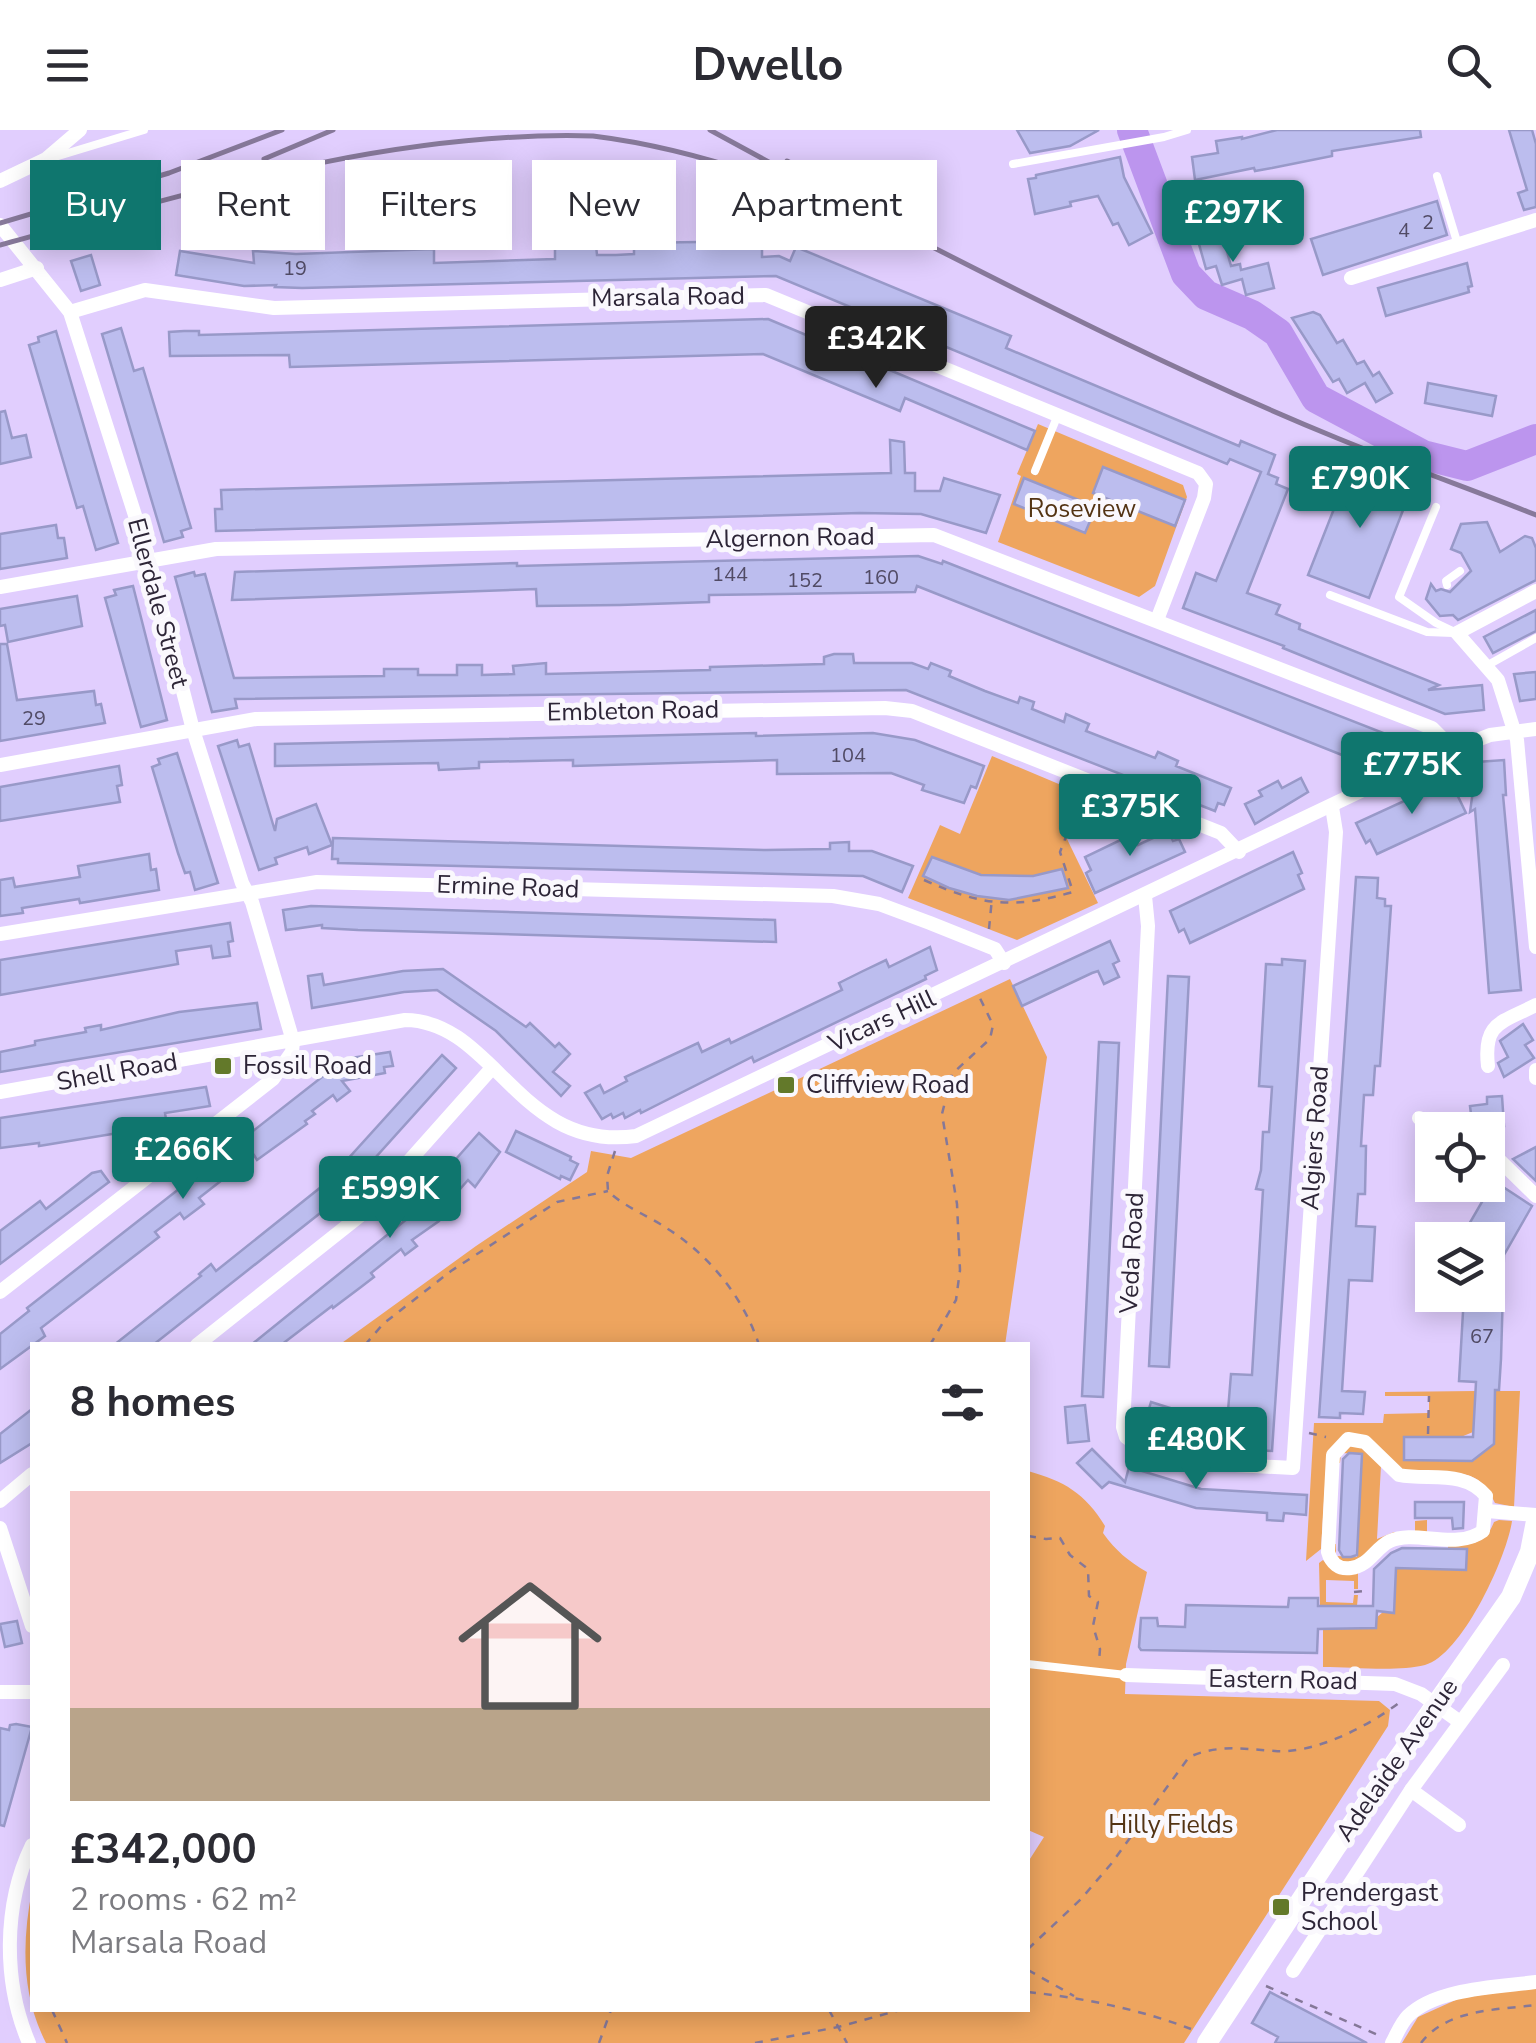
<!DOCTYPE html>
<meta charset="utf-8">
<style>
:root{--surface:#fff;--page:#f2f2f3;--text:#2b2b33;--muted:#7c7c81;--accent:#0f766e}
body{margin:0;font-family:"Nunito Sans",sans-serif;background:var(--page);color:var(--text);height:100vh;display:flex;flex-direction:column;font-size:38px;white-space:nowrap}
*{box-sizing:border-box;margin:0}
p{font-size:32px;color:var(--muted)}
.icon{flex:none;width:55px;height:55px;fill:none;stroke:currentColor;stroke-width:2;stroke-linecap:round;stroke-linejoin:round}
.map{position:relative;flex:1;overflow:hidden}
.drawer{position:absolute;left:30px;top:1212px;width:1000px;height:670px;display:flex;flex-direction:column;background:var(--surface);border-radius:0px;box-shadow:0 5px 25px #0003}
.drawer>*{flex:none}
.hud{position:absolute;left:30px;top:30px;width:1000px;height:90px;display:flex;gap:20px}
.buttons{position:absolute;left:1415px;top:982px;display:grid;gap:20px}
.buttons a{display:grid;place-items:center;width:90px;height:90px;border-radius:0px;background:var(--surface);box-shadow:0 5px 25px #0003;font-size:50px}
.price{position:absolute;translate:-50% -85px;padding:0 22px;border-radius:10px;background:var(--accent);color:#fff;font-size:32px;line-height:65px;filter:drop-shadow(0 2px 5px #0008)}
.price::after{content:'';position:absolute;left:50%;top:60px;width:30px;height:22px;margin-left:-15px;background:inherit;clip-path:polygon(0 0,100% 0,50% 100%)}
.price.current{background:#222;color:#fff}
ul{padding:0;list-style:none}
li{display:grid;align-content:center;gap:20px;height:530px;padding:0 40px}
li span{display:grid;place-items:center;height:310px;border-radius:0px;color:#555}
li>.icon{margin-inline-start:auto}
span .icon{width:180px;height:180px;fill:#fffc;stroke-width:1}
li b{font-size:42px}
h2{display:flex;justify-content:space-between;align-items:center;height:120px;padding:0 40px;font-size:42px}
.chip{padding:0 35px;border-radius:0px;background:var(--surface);box-shadow:0 5px 25px #0003;font-size:35px;line-height:90px}
.chip.current{background:var(--accent);color:#fff}
header{display:flex;justify-content:space-between;align-items:center;height:130px;padding:0 40px;background:var(--surface);font-size:45px;font-weight:700}
.map>svg:first-child{display:block}
.green{fill:#eea55f}
.lines{fill:none;stroke-linecap:round;stroke-linejoin:round}
.river{stroke:#bc95ee;stroke-width:30}
.building{fill:#bcbdee;stroke:#9899c8;stroke-width:2.5}
.path{stroke:#857898;stroke-width:2.5;stroke-dasharray:8 8;stroke-linecap:butt}
.lane{stroke:#fff;stroke-width:8}
.street{stroke:#fff;stroke-width:14}
.secondary{stroke:#fff;stroke-width:20}
.rail{stroke:#87799a;stroke-width:5}
.poi-dot{fill:#63792a;stroke:#faf8fd;stroke-width:4}
.labels{text-anchor:middle;dominant-baseline:central;stroke-width:10;stroke-linejoin:round;paint-order:stroke}
.number-label{font-size:20px;fill:#514b65}
.street-label{font-size:25px;fill:#2d2537;stroke:#faf8fd}
.park-label{font-size:25px;fill:#533313;stroke:#faf8fd}
.poi-label{font-size:25px;fill:#2d2537;stroke:#faf8fd;text-anchor:start}
</style>
<header><svg class="icon" aria-label="menu" viewBox="0 0 24 24"><path d="M4 6h16M4 12h16M4 18h16"/></svg>Dwello<svg class="icon" aria-label="search" viewBox="0 0 24 24"><circle cx="10" cy="10" r="6"/><path d="M15 15l6 6"/></svg></header>
<div class="map">
<svg width="1536" height="1913" viewBox="0 0 1536 1913">
<rect width="100%" height="100%" fill="#e1cefe"/>
<!-- green -->
<g class="green">
<path d="M1038 294 1183 355 1187 367 1155 456 1139 467 998 412 1021 346 1017 344Z"/>
<path d="M992 626 1092 668 1067 709 1098 773 1017 810 908 768 940 695 960 704Z"/>
<path d="M1010 849 1047 927 1005 1215H339L476 1116 587 1042 591 1021 631 1028Z"/>
<path d="M1475 1261 1473 1302 1405 1330 1474 1331 1495 1261H1520L1514 1377 1495 1373C1475 1327 1442 1350 1405 1341 1384 1336 1361 1317 1342 1307L1327 1324 1321 1419 1306 1431 1314 1293H1383L1384 1284 1429 1283V1266H1385V1262Z"/>
<path d="M1348 1316 1360 1317 1381 1336 1377 1409 1394 1402H1415V1391L1427 1390V1405C1414 1406 1396 1403 1385 1410 1366 1419 1356 1443 1334 1427L1332 1414H1336V1426L1357 1427 1362 1324 1341 1323 1340 1333H1336L1337 1322Z"/>
<path d="M1028 1341C1064 1351 1085 1363 1105 1396L1103 1403C1116 1421 1128 1431 1147 1442L1126 1534 1125 1564 1379 1571 1390 1580 1388 1596 1184 1913H46C21 1864 22 1812 32 1760V1880H1028V1732L1044 1707 1028 1700Z"/>
<path d="M1499 1390 1512 1391C1507 1427 1462 1525 1425 1535 1397 1542 1353 1537 1323 1537V1499L1375 1498 1376 1488 1383 1482H1394L1396 1438 1465 1440 1467 1419H1448V1415C1470 1415 1485 1415 1494 1392Z"/>
<path d="M1323 1430 1333 1440 1358 1442V1459H1354V1451L1326 1450V1472L1353 1473 1354 1465H1358L1357 1476H1320L1319 1433Z"/>
<path d="M1536 1857V1913H1402L1418 1887 1460 1868Z"/>
</g>
<g class="lines">
<!-- river -->
<path class="river" d="M1132 0 1186 144 1206 165 1252 185 1278 203 1316 268 1423 325 1467 336 1536 309"/>
</g>
<!-- building -->
<g class="building">
<path d="M1017 0H1099L1070 16 1030 23Z"/>
<path d="M1277 0H1420L1421 7 1332 21V26L1272 38 1255 41 1254 38 1195 50 1192 27 1218 23 1216 11 1242 7V9Z"/>
<path d="M1509 0H1532L1536 14V77L1524 80 1518 63 1527 60Z"/>
<path d="M1120 27 1124 47 1152 103 1129 115 1118 93 1113 95 1098 66 1070 72 1071 76 1035 84 1028 49 1036 48V45Z"/>
<path d="M1437 71 1447 105 1323 145 1311 109Z"/>
<path d="M1221 100 1231 136 1240 134 1241 140 1268 133 1274 158 1246 165 1242 149 1222 155 1216 136 1206 139 1197 107Z"/>
<path d="M762 111V127L779 126 790 131 796 117 1011 206 1006 218 1239 316 1241 311 1275 325 1268 344 1278 348 1276 354 1288 359 1247 463 1280 475 1276 484 1300 494 1299 499 1439 555 1428 560 1482 555 1484 580 1445 584 1283 518 1284 516 1183 478 1196 443 1216 451 1261 342 1230 329 1227 334 776 146 302 158 275 157 276 155 244 156 176 145 180 121 254 133 253 121 296 124 434 119V133L555 129V116L596 115 597 125H616L634 124V113Z"/>
<path d="M91 125 100 155 81 161 71 131Z"/>
<path d="M1467 133 1472 156 1468 157 1469 162 1386 186 1378 158Z"/>
<path d="M1313 182 1320 185 1337 213 1343 210 1357 234 1364 231 1373 246 1379 242 1392 263 1376 272 1365 253 1347 263 1339 249 1333 252 1292 188Z"/>
<path d="M768 189 1035 301 1027 320 905 268 900 281 763 224 290 237 289 225 170 226 169 202 184 201H199V205Z"/>
<path d="M121 198 134 241 143 238 191 398 181 401 183 407 164 412 102 204Z"/>
<path d="M56 201 118 413 96 420 83 376 77 378 29 215 39 212 38 207Z"/>
<path d="M1428 253 1496 266 1492 286 1425 273Z"/>
<path d="M5 281 12 308 26 305 31 327 0 334V282Z"/>
<path d="M890 310 904 312 905 343H915V361H940L944 348 1000 365 986 403 921 384 860 383 216 401 215 379H222L221 360 891 343Z"/>
<path d="M1352 333 1412 357 1369 468 1308 445Z"/>
<path d="M1103 337 1185 370 1175 396 1093 363Z"/>
<path d="M1024 348 1096 377 1085 403 1014 374Z"/>
<path d="M1487 392 1500 422 1525 406 1532 408 1536 418V450L1458 490 1453 485 1440 486 1426 469 1431 454 1436 461 1441 459 1450 462 1471 441 1461 423 1451 419 1461 394Z"/>
<path d="M56 395 58 408H64L67 428 0 439V404Z"/>
<path d="M918 426 942 434 943 431 1396 608 1389 627 1378 623 1373 636 1342 625 917 456 915 462 709 465V472L620 475 537 476 536 459 232 470 235 442 517 433V436Z"/>
<path d="M194 442 195 446 205 444 234 548 384 546V539H418V545H457V535H482V545L514 544 513 536 546 533V544L710 540V537L824 534V527L834 524H853L854 533H912L928 539 931 533 951 541 949 546 985 561 1018 573 1020 567 1034 572 1032 579 1064 592 1066 584 1089 594 1086 601 1155 628 1158 622 1178 631 1176 636 1231 658 1224 675 1218 673 1215 681 906 560 235 569 237 578 212 582 175 447Z"/>
<path d="M133 456 167 590 141 597 105 468 116 465 114 460Z"/>
<path d="M77 466 82 496 8 512 5 495 0 496V479Z"/>
<path d="M1536 480V501L1493 523 1484 507Z"/>
<path d="M0 514H7L17 570 94 561 96 575 101 574 105 593 0 611Z"/>
<path d="M1536 542V569L1520 571 1514 544Z"/>
<path d="M756 603V606L873 603 915 610 984 636 976 658 971 656 964 673 922 660 924 655 891 643 777 644V630L573 636V630L479 632V638L439 640 438 633 275 636V614Z"/>
<path d="M237 610 239 617 249 614 275 701 277 689 316 674 332 715 309 724 307 717 275 728 277 734 259 740 218 616Z"/>
<path d="M177 623 218 753 195 760 190 742 185 743 178 723 152 637 160 634 158 629Z"/>
<path d="M1504 630 1506 665H1503L1521 860 1489 863 1475 679 1470 682 1477 632Z"/>
<path d="M119 636 122 655 117 656 120 672 0 691V657Z"/>
<path d="M1301 648 1308 662 1255 694 1245 674 1262 666 1259 661 1278 651 1282 658Z"/>
<path d="M1450 650 1466 683 1377 724 1370 710 1366 713 1356 693Z"/>
<path d="M1168 701 1173 711 1179 709 1185 722 1095 763 1086 743 1091 740 1085 727 1133 704 1138 715Z"/>
<path d="M333 708 766 720 830 719V713L849 712V721H872L913 736 902 762 863 746 338 733V729H332Z"/>
<path d="M1293 722 1302 743 1298 745 1304 759 1190 813 1184 799 1179 802 1170 781Z"/>
<path d="M149 724 151 740 156 739 159 760 80 773 79 769 22 778 23 783 0 786V750L13 748 15 757 80 747 78 736Z"/>
<path d="M932 727 981 745 1033 746 1062 739 1068 758 1009 770 977 766 949 758 923 746Z"/>
<path d="M1356 747 1378 748 1377 768 1385 769V776H1391L1380 936H1375L1373 965H1364L1361 1016H1366L1365 1064H1358L1356 1096 1375 1097 1372 1151 1349 1150 1342 1261 1365 1262 1363 1284 1340 1283V1288L1319 1287Z"/>
<path d="M311 776 775 790 776 812 358 800 322 798V795L286 800 283 780Z"/>
<path d="M230 793 233 811 228 812 230 826 213 828 211 816 176 821 178 834 0 865V830Z"/>
<path d="M1110 811 1119 831 1113 834 1119 847 1104 854 1098 841 1092 843 1022 876 1013 856Z"/>
<path d="M930 817 937 840 925 846 926 849 754 932 752 927 641 983 640 980 625 988 623 983 613 988 611 984 602 989 585 963 600 955 604 963 627 951 625 947 698 913 702 922 729 909 731 913 842 860 839 853 861 842 886 830 889 837Z"/>
<path d="M1282 829 1305 831 1272 1321 1225 1318 1231 1244 1252 1245 1263 1060 1256 1059 1261 1040 1263 1002H1269L1272 957 1259 956 1266 834 1282 835Z"/>
<path d="M443 839 526 897 530 893 555 917 559 913 570 924 553 942 570 956 561 966 496 901 437 860 404 862 312 878 308 846 322 844 324 855 403 841Z"/>
<path d="M1168 846 1189 847 1169 1237 1149 1236Z"/>
<path d="M257 873 261 899 0 942V922L35 915V911L86 902 85 898 101 895V900L179 882Z"/>
<path d="M1523 894 1533 910 1525 915 1534 928 1504 947 1498 933 1508 927 1500 911Z"/>
<path d="M1099 912 1119 913 1103 1267 1082 1266Z"/>
<path d="M390 922 393 936 384 937 385 943 342 951 350 961 337 971 333 965 312 981 315 984 305 991 307 994 257 1030 254 1025 199 1068 204 1074 184 1089 180 1083 155 1102 159 1107 41 1198 45 1206 0 1239V1204L29 1181 27 1178 345 929Z"/>
<path d="M442 925 456 938 338 1069 153 1215H114L201 1146 199 1144 211 1134 216 1141 326 1053Z"/>
<path d="M206 957 210 976 165 983 167 995 39 1016V1013L0 1018V988Z"/>
<path d="M1502 966 1504 996 1465 998 1464 984H1471L1470 976 1487 974V967Z"/>
<path d="M516 1001 571 1027 570 1030 578 1034 570 1050 561 1046 560 1049 506 1022Z"/>
<path d="M479 1003 500 1022 475 1057 468 1050 447 1074 451 1077 439 1091 412 1110 417 1116 405 1125 401 1119 371 1143 374 1147 361 1157 333 1178 332 1176 281 1215H251L423 1076 418 1072Z"/>
<path d="M1536 1017V1051L1513 1029Z"/>
<path d="M101 1041 109 1052 0 1134V1101L40 1071 46 1079 92 1043Z"/>
<path d="M1494 1051 1532 1076 1504 1125 1501 1229 1499 1260H1495L1494 1314 1472 1331 1404 1330V1307H1473L1476 1252 1459 1251 1464 1165H1488V1106L1468 1096Z"/>
<path d="M1151 1272 1199 1287 1193 1307 1145 1292Z"/>
<path d="M1085 1275 1089 1311 1068 1313 1065 1277Z"/>
<path d="M32 1279V1313L0 1333V1304Z"/>
<path d="M1092 1319 1125 1352 1129 1337 1201 1359 1307 1365 1306 1385 1284 1383 1283 1391 1267 1390V1383L1196 1378 1109 1352 1102 1358 1077 1333Z"/>
<path d="M1349 1323 1362 1324 1357 1425 1351 1427H1343L1339 1420 1343 1329Z"/>
<path d="M1415 1372H1464L1463 1398 1453 1399 1452 1388H1415Z"/>
<path d="M1402 1418 1467 1419 1466 1440 1396 1438 1394 1483 1377 1481 1376 1498 1318 1499 1317 1523 1141 1520 1139 1517 1141 1488H1157L1158 1496 1185 1497 1186 1475 1288 1477 1289 1468H1318V1476H1373L1374 1439 1391 1423Z"/>
<path d="M17 1491 22 1513 5 1517 0 1494Z"/>
<path d="M16 1594 32 1597 4 1696 0 1695V1598L9 1600 10 1595Z"/>
<path d="M1270 1862 1367 1913H1275L1278 1907 1252 1893Z"/>
</g>
<g class="lines">
<!-- path -->
<g class="path">
<path d="M924 750C982 776 1013 779 1073 762L1060 722 1082 666"/>
<path d="M989 799 992 768"/>
<path d="M615 1021 607 1046 608 1061C624 1077 649 1086 668 1099 709 1125 744 1168 759 1215"/>
<path d="M365 1215 383 1194 451 1141 557 1072 608 1061"/>
<path d="M930 1215 956 1170 960 1140 957 1074 942 984 952 944 990 909 993 895 978 864"/>
<path d="M1309 1303 1326 1307"/>
<path d="M1428 1304 1429 1266"/>
<path d="M1028 1406 1046 1409 1060 1408 1070 1425 1088 1439 1089 1466 1098 1472 1093 1496 1100 1519 1099 1531"/>
<path d="M1354 1462 1364 1461"/>
<path d="M1028 1819 1081 1769 1111 1734 1189 1627C1219 1614 1244 1619 1275 1621 1315 1624 1369 1596 1400 1572"/>
<path d="M1028 1840 1074 1866"/>
<path d="M1266 1856 1378 1905"/>
<path d="M1028 1862C1083 1868 1139 1879 1191 1899"/>
<path d="M52 1880 67 1913"/>
<path d="M829 1880 847 1913"/>
<path d="M599 1913 611 1880"/>
<path d="M755 1913 838 1897 900 1880"/>
<path d="M1421 1913C1447 1879 1496 1880 1536 1875"/>
</g>
<!-- lane -->
<g class="lane">
<path d="M55 27 144 0"/>
<path d="M1013 34 1164 7 1187 0"/>
<path d="M1437 46 1458 115"/>
<path d="M1035 341 1057 287"/>
<path d="M1436 377 1399 467 1436 493 1457 503"/>
<path d="M1447 455 1446 451 1460 441"/>
<path d="M1330 465 1427 502 1453 503"/>
<path d="M1488 535 1536 508"/>
<path d="M1028 1534 1126 1545"/>
</g>
<!-- street -->
<g class="street">
<path d="M0 51 46 29 80 0"/>
<path d="M0 95 70 182 149 429 193 600 242 753 252 772 293 911 292 922 273 949 0 1162"/>
<path d="M1351 148 1536 90"/>
<path d="M0 150 37 138"/>
<path d="M70 182 145 160 274 178 766 165 1198 343 1206 354 1204 368 1157 490"/>
<path d="M0 457 216 419 934 405 1432 598 1452 618"/>
<path d="M1536 461 1457 503 1498 550 1517 610 1536 817"/>
<path d="M0 635 256 589 885 578 912 581 1221 703 1239 722"/>
<path d="M1145 766 1148 796 1123 1297 1126 1307 1133 1312 1198 1333 1293 1338 1336 702 1332 677"/>
<path d="M0 804 317 752 833 766 879 774 930 793 995 819 1004 833"/>
<path d="M1488 936C1483 892 1501 893 1536 875"/>
<path d="M1536 940V948"/>
<path d="M0 962 405 890C495 891 518 1022 636 1006L1424 631 1490 605 1536 599"/>
<path d="M1419 988 1446 1000"/>
<path d="M1488 1019 1536 1066"/>
<path d="M197 1215 362 1084 492 938"/>
<path d="M1348 1309 1365 1312 1399 1345C1428 1351 1464 1339 1486 1366L1483 1401C1456 1421 1415 1399 1390 1411 1375 1418 1369 1436 1351 1438 1339 1440 1331 1433 1328 1422L1333 1325Z"/>
<path d="M0 1371 32 1344"/>
<path d="M1487 1381 1536 1385"/>
<path d="M0 1398 32 1496"/>
<path d="M1126 1545 1395 1554 1421 1564 1460 1592"/>
<path d="M0 1562H32"/>
<path d="M1411 1660 1459 1695"/>
<path d="M1293 1841 1411 1660 1503 1535"/>
<path d="M29 1913C3 1852 3 1775 32 1715"/>
<path d="M1392 1913C1397 1904 1401 1893 1408 1886 1436 1858 1498 1857 1536 1852"/>
</g>
<!-- secondary -->
<path class="secondary" d="M1207 1913 1336 1717 1511 1467 1530 1422 1536 1391"/>
<!-- rail -->
<g class="rail">
<path d="M710 0 798 48"/>
<path d="M264 29 333 0"/>
<path d="M787 31 867 73"/>
<path d="M0 93 169 43 282 0"/>
<path d="M905 103C1046 175 1190 248 1337 308 1403 335 1470 359 1536 385"/>
<path d="M0 115C191 63 392 0 593 6 707 20 814 63 918 109"/>
</g>
</g>
<!-- markers -->
<g class="poi-dot">
<rect x="213" y="926" width="20" height="20" rx="5"/>
<rect x="776" y="945" width="20" height="20" rx="5"/>
<rect x="1271" y="1767" width="20" height="20" rx="5"/>
</g>
<g class="labels">
<!-- number labels -->
<g class="number-label">
<text x="1428" y="92">2</text>
<text x="1404" y="100">4</text>
<text x="295" y="138">19</text>
<text x="730" y="444">144</text>
<text x="881" y="447">160</text>
<text x="805" y="450">152</text>
<text x="34" y="588">29</text>
<text x="848" y="625">104</text>
<text x="1482" y="1206">67</text>
</g>
<!-- street labels -->
<g class="street-label">
<text transform="translate(668 167) rotate(-1)">Marsala Road</text>
<text transform="translate(790 408) rotate(-1)">Algernon Road</text>
<text transform="translate(158 473) rotate(75)">Ellerdale Street</text>
<text transform="translate(633 581) rotate(-1)">Embleton Road</text>
<text transform="translate(508 757) rotate(2)">Ermine Road</text>
<text transform="translate(882 891) rotate(-25)">Vicars Hill</text>
<text transform="translate(117 942) rotate(-10)">Shell Road</text>
<text transform="translate(1315 1008) rotate(-86)">Algiers Road</text>
<text transform="translate(1132 1123) rotate(-87)">Veda Road</text>
<text transform="translate(1283 1550) rotate(1)">Eastern Road</text>
<text transform="translate(1397 1630) rotate(-55)">Adelaide Avenue</text>
</g>
<!-- park labels -->
<g class="park-label">
<text x="1082" y="379">Roseview</text>
<text x="1171" y="1695">Hilly Fields</text>
</g>
<!-- poi labels -->
<g class="poi-label">
<text x="243" y="936">Fossil Road</text>
<text x="806" y="955">Cliffview Road</text>
<text x="1301" y="1763">Prendergast<tspan x="1301" dy="29">School</tspan></text>
</g>
</g>
</svg>
<div class="buttons">
<a><svg class="icon" aria-label="locate" viewBox="0 0 24 24"><circle cx="12" cy="12" r="6"/><path d="M12 2v4M12 18v4M2 12h4M18 12h4"/></svg></a>
<a><svg class="icon" aria-label="layers" viewBox="0 0 24 24"><path d="M12 4l9 5-9 5-9-5zM3 14l9 5 9-5"/></svg></a>
</div>
<b class="price" style="left:1233px;top:135px">£297K</b>
<b class="price current" style="left:876px;top:261px">£342K</b>
<b class="price" style="left:1360px;top:401px">£790K</b>
<b class="price" style="left:1412px;top:687px">£775K</b>
<b class="price" style="left:1130px;top:729px">£375K</b>
<b class="price" style="left:183px;top:1072px">£266K</b>
<b class="price" style="left:390px;top:1111px">£599K</b>
<b class="price" style="left:1196px;top:1362px">£480K</b>
<div class="hud">
<a class="chip current">Buy</a>
<a class="chip">Rent</a>
<a class="chip">Filters</a>
<a class="chip">New</a>
<a class="chip">Apartment</a>
</div>
<section class="drawer">
<h2>8 homes<svg class="icon" aria-label="filters" viewBox="0 0 24 24"><path d="M4 7h16M4 17h16"/><circle cx="9" cy="7" r="2"/><circle cx="15" cy="17" r="2"/></svg></h2>
<ul>
<li><span style="background:linear-gradient(#f6c9c9 70%,#b9a48a 0)"><svg class="icon" aria-label="home" viewBox="0 0 24 24"><path d="M3 11l9-7 9 7M6 9v11h12V9"/></svg></span><div><b>£342,000</b><p>2 rooms · 62 m²</p><p>Marsala Road</p></div></li>
</ul>
</section>
</div>
